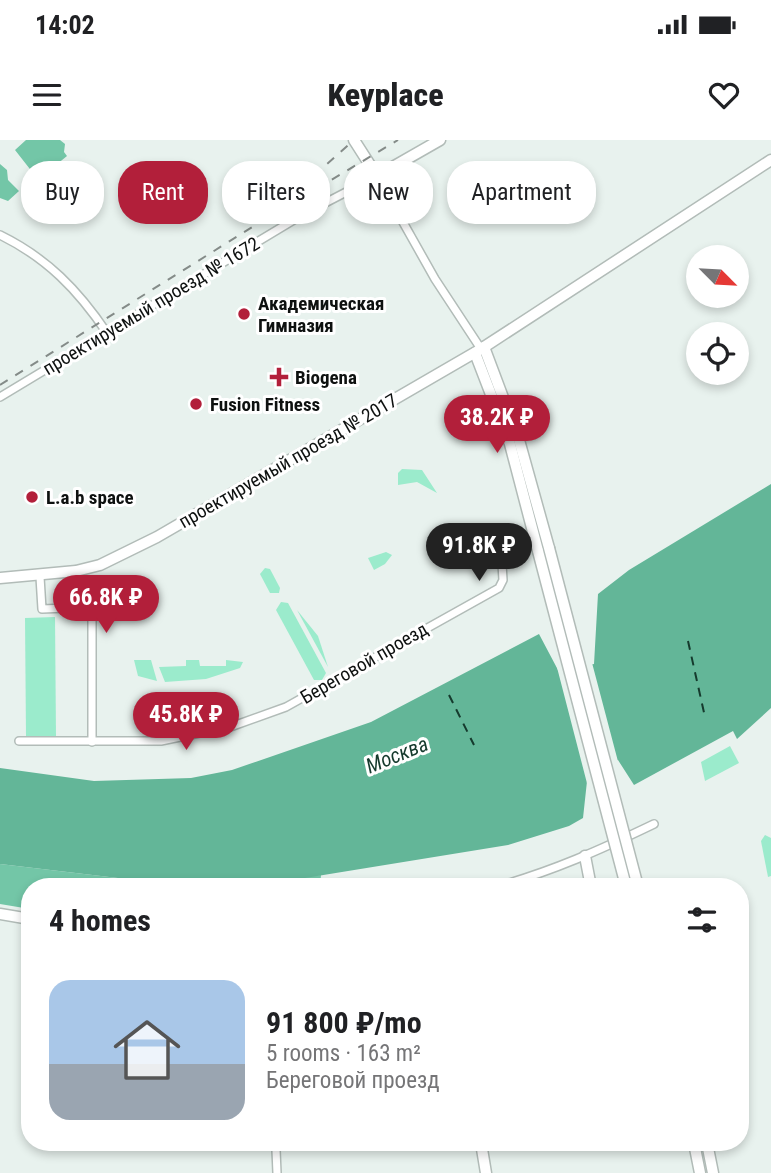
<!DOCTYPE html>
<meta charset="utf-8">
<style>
:root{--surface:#fff;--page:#f6f6f6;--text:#202124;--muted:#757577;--accent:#b21f3a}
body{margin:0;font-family:"Roboto Condensed",sans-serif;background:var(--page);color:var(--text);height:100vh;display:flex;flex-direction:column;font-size:26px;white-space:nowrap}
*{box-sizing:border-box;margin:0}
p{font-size:23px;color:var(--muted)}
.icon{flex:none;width:38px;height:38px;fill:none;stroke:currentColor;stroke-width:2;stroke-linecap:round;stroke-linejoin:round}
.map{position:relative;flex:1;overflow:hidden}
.sheet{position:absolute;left:21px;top:738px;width:728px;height:273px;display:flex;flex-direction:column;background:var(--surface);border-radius:28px;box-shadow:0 4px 10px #0003}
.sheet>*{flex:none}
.hud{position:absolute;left:21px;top:21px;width:730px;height:63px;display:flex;gap:14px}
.needle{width:46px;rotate:114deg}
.tools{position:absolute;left:686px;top:105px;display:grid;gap:14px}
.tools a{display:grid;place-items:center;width:63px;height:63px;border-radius:50%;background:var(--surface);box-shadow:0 4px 10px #0003;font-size:35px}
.price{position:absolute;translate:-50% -60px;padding:0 16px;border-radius:24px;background:var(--accent);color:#fff;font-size:23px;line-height:46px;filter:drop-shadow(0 2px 4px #0008)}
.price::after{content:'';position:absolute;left:50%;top:42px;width:21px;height:16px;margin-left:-10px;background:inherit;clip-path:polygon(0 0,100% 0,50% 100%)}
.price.active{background:#222;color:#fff}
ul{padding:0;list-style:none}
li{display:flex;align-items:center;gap:21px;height:175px;padding:0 28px}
li span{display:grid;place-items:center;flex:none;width:196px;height:140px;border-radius:21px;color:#555}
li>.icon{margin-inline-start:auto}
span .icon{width:84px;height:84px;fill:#fffc;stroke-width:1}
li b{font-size:30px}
h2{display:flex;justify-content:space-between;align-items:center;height:84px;padding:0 28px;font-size:30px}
.pill{padding:0 24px;border-radius:28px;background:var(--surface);box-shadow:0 4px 10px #0003;font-size:24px;line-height:63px}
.pill.active{background:var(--accent);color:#fff}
.status{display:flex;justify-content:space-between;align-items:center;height:49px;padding:0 35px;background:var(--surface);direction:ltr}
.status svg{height:19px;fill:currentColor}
header{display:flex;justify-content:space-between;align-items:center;height:91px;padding:0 28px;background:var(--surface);font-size:32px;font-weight:800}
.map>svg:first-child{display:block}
.green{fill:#9bebcc}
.forest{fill:#73c6a7}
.water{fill:#63b698}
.pier{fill:#e8f2ee}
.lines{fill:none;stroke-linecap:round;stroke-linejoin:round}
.ferry{stroke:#153a2d;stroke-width:2;stroke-dasharray:9 7;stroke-linecap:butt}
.street-casing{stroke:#b2bcb8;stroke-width:10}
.secondary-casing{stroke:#b2bcb8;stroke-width:13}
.street{stroke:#fff;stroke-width:7}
.secondary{stroke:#fff;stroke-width:10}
.rail{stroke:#848b88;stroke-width:2;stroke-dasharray:9 9;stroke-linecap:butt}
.secondary-bridge-casing{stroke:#b2bcb8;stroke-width:13;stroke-linecap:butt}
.secondary-bridge{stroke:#fff;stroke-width:10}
.poi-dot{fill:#b21f3a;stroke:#fff;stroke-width:2.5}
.labels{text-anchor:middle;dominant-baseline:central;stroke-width:6;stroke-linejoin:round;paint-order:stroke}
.poi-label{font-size:19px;font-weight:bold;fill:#0e1110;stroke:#fff;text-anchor:start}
.street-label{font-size:19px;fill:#0e1110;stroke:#fff}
.water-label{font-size:21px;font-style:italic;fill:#153a2d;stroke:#fff}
</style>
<div class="status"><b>14:02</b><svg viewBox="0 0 49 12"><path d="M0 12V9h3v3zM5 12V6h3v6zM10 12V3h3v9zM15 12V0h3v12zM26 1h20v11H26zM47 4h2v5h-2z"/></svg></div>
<header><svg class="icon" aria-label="menu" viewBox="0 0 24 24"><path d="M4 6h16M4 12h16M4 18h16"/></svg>Keyplace<svg class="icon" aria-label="heart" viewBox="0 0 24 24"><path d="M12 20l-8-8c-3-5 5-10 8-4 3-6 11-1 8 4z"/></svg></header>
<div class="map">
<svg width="771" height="1033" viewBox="0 0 771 1033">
<rect width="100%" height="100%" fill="#e8f2ee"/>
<!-- green -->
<g class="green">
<path d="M402 329 422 330 437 353 417 342 398 345V333Z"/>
<path d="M386 412 392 415 385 424 374 430 368 418Z"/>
<path d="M265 428 270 429 280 448 279 453H270L260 434Z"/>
<path d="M281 462 288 463 326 533 322 540H314L276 470Z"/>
<path d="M297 470 318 496 328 527Z"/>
<path d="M55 477 56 597H26L25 478Z"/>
<path d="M134 520H151L157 541 138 536Z"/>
<path d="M186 520H199L200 526H226V520L243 522 240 528 206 539 165 542 159 527 186 526Z"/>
<path d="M730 606 739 623 705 641 701 622Z"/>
<path d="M765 695 771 698V736L768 737 761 701Z"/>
</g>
<!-- forest -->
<g class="forest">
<path d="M26 0H60L65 4 64 12 67 16 51 29 61 41 44 47 15 10Z"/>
<path d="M0 24 7 30 8 40 19 51 8 61 0 58Z"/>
<path d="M0 724 185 746 321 735 320 747H30V769L0 764Z"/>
</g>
<!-- water -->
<path class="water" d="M771 344V568L737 599 733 591 634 645 618 620 588 632 583 678 569 686 508 705 305 738 185 746 0 724V628L94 641 191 638 232 630 371 582 539 494 558 530 594 524 598 454 629 430Z"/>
<!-- pier -->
<path class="pier" d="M553 512 560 527 591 521V519L620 629 617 624 591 634 589 651Z"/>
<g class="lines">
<!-- ferry -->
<g class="ferry">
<path d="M688 501 705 577"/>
<path d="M449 555 474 605"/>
</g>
<defs>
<g id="street">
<path d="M0 95C47 118 78 150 107 193"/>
<path d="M0 257 302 75 377 36 435 139 481 209"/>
<path d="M40 437 42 469 92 467V602"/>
<path d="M19 601H161L233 586 286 567 499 448 503 440 502 424 511 416"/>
<path d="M495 747C551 732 602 709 654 684"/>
<path d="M276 1010 277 1033"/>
</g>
<g id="secondary">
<path d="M354 0 377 36 440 0"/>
<path d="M484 207 519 300 549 408"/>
<path d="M475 213 510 304 538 411"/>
<path d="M0 438 76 431 100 425 157 397 481 209 771 20"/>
<path d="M585 716 591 747"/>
<path d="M0 774 30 779"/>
<path d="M481 1003 486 1033"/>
<path d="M694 1003 700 1033"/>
<path d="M707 1003 713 1033"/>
</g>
</defs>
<!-- street casing -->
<use href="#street" class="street-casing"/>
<!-- secondary casing -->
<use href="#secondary" class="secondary-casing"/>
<!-- street -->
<use href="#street" class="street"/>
<!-- secondary -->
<use href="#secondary" class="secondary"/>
<!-- rail -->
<g class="rail">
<path d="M301 58 398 0"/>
<path d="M0 245 265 79 354 0"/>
</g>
<defs>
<g id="secondary-bridge">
<path d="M549 408 637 743"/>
<path d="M538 411 626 746"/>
</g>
</defs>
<!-- secondary-bridge casing -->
<use href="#secondary-bridge" class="secondary-bridge-casing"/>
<!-- secondary-bridge -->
<use href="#secondary-bridge" class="secondary-bridge"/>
</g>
<!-- markers -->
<g class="poi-dot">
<circle cx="244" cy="174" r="7"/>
<path d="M275.5 226.5h7v7h7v7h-7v7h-7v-7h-7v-7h7z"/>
<circle cx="196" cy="264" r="7"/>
<circle cx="32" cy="357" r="7"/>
</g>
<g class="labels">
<!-- poi labels -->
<g class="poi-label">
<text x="258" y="163">Академическая<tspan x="258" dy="22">Гимназия</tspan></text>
<text x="295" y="237">Biogena</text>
<text x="210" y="264">Fusion Fitness</text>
<text x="46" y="357">L.a.b space</text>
</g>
<!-- street labels -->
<g class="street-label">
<text transform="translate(151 166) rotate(-31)">проектируемый проезд № 1672</text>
<text transform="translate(288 321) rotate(-30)">проектируемый проезд № 2017</text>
<text transform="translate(364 523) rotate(-30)">Береговой проезд</text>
</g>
<!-- water labels -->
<g class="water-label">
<text transform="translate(397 615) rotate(-22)">Москва</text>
</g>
</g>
</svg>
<div class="tools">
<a><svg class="needle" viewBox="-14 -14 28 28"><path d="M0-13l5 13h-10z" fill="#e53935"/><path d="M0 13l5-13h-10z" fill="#757577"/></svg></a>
<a><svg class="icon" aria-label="locate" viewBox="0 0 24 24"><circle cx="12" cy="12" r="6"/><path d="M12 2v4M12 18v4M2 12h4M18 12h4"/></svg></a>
</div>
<b class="price" style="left:497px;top:315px">38.2K ₽</b>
<b class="price active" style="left:479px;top:443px">91.8K ₽</b>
<b class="price" style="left:106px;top:495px">66.8K ₽</b>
<b class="price" style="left:186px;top:612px">45.8K ₽</b>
<div class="hud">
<a class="pill">Buy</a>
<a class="pill active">Rent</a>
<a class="pill">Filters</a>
<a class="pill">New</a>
<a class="pill">Apartment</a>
</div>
<section class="sheet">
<h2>4 homes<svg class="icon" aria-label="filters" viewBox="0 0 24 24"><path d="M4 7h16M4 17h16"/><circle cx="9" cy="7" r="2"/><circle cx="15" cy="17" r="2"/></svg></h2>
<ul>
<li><span style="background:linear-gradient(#a9c7e8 60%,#9aa5b1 0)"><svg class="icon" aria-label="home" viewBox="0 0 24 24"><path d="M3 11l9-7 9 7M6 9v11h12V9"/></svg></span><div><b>91 800 ₽/mo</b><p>5 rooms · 163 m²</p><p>Береговой проезд</p></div></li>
</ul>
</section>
</div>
